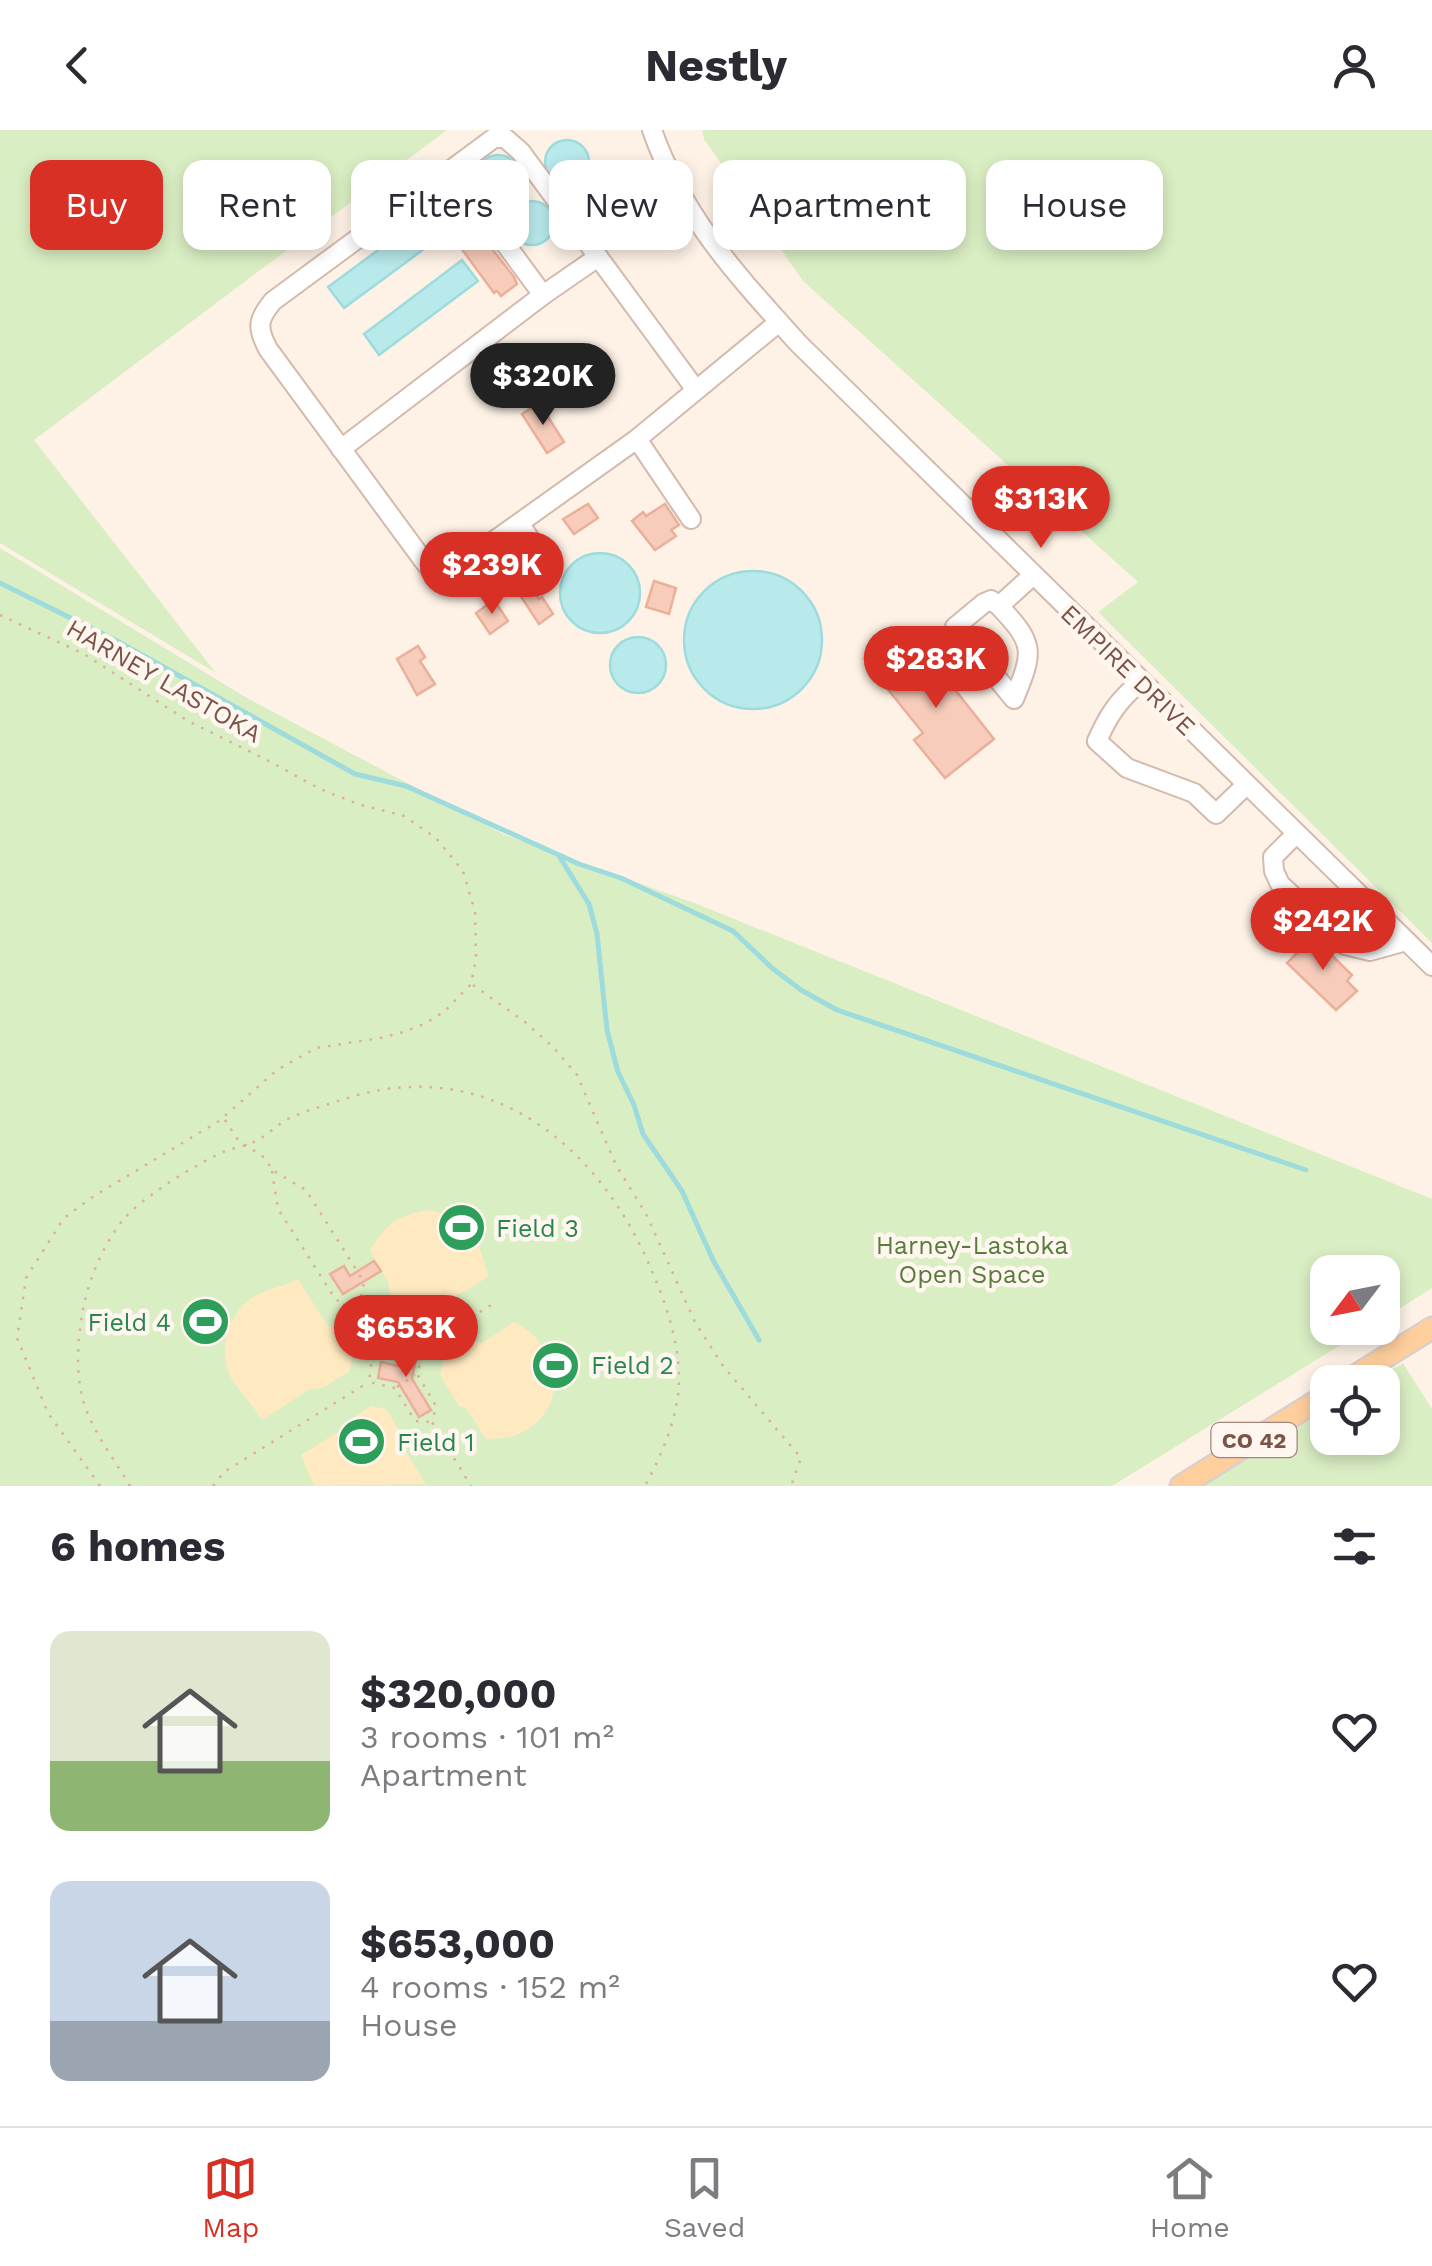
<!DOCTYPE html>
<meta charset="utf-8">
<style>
:root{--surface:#fff;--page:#f7f7f7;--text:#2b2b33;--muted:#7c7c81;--line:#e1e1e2;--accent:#d93025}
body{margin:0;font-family:"Work Sans",sans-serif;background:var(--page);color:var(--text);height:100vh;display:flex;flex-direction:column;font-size:38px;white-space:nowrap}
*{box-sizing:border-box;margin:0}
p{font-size:32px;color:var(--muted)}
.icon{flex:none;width:55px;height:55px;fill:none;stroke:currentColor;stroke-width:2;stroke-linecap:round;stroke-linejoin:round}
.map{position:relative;height:1356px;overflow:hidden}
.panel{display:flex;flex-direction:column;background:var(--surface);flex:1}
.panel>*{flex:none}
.hud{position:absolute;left:30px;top:30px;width:1372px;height:90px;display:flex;gap:20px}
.needle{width:65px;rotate:238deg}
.buttons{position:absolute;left:1310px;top:1125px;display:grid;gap:20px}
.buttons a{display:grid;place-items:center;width:90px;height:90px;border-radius:20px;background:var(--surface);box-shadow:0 5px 15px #0003;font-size:50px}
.price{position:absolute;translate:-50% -85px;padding:0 22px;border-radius:35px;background:var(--accent);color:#fff;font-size:32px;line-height:65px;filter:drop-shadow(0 2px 5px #0008)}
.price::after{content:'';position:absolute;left:50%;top:60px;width:30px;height:22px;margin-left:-15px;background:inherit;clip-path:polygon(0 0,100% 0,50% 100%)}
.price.selected{background:#222;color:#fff}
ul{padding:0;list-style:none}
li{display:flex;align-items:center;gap:30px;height:250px;padding:0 50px}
li span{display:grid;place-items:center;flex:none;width:280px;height:200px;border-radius:20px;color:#555}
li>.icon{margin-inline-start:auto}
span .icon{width:120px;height:120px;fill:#fffc;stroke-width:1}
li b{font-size:42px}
h2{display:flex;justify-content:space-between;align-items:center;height:120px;padding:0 50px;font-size:42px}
.tag{padding:0 35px;border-radius:20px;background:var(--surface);box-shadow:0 5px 15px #0003;font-size:35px;line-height:90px}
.tag.selected{background:var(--accent);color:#fff}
header{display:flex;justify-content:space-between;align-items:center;height:130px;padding:0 50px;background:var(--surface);font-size:45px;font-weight:700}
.dock{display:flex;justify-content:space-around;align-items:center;height:140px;border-top:2px solid var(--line);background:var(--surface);font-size:28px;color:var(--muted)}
.dock a{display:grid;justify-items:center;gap:5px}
.dock .selected{color:var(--accent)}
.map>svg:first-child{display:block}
.green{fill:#daeec3}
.sand{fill:#ffe9c0}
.water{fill:#b8e9eb;stroke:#9ddbdd;stroke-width:2.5}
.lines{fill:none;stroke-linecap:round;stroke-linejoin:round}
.stream{stroke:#9ddbdd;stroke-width:5}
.building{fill:#f7ccbb;stroke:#ebaf9a;stroke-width:2.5}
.minor-casing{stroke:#d4baad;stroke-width:22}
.major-casing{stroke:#dacfcc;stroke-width:25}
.path{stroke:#dcae9d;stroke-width:2.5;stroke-dasharray:2.5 8;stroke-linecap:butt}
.minor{stroke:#fff;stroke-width:18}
.major{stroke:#ffce9d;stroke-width:20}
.labels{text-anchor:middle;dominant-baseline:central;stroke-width:9;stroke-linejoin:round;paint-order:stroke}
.shield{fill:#fff7ef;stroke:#a3857a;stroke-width:2.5}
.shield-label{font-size:22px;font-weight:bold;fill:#7b5448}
.street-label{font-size:25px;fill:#7b5448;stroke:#fff7ef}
.leisure-label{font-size:25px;fill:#27864d;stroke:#fff7ef;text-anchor:start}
.park-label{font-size:25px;fill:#577c3c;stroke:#fff7ef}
</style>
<header><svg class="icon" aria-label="back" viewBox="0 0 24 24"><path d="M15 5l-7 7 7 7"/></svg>Nestly<svg class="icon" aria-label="person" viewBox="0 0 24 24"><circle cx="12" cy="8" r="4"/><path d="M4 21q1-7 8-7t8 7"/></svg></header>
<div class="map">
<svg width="1432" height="1356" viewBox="0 0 1432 1356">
<rect width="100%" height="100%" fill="#fef2e6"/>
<!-- green -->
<g class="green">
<path d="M0 0H447L34 310 216 543 0 413Z"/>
<path d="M702 0H1432V813L1098 482 1138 452 803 151 704 9Z"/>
<path d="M0 418 247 568 505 705 697 774 1432 1069V1158L1383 1189 1382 1142H1328V1198H1368L1112 1356H0Z"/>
<path d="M1403 1233 1432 1279V1356H1203L1327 1280 1328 1308H1382V1252H1372Z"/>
</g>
<!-- sand -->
<g class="sand">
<path d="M428 1080C469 1088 479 1108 488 1147L456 1166 449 1177 421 1193 407 1190 389 1163V1154L370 1121C384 1095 399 1084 428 1080Z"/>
<path d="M298 1149 327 1195 335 1198 353 1227 349 1242 322 1258 310 1259 262 1290C253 1275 242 1265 233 1251 215 1221 228 1178 261 1163 273 1158 286 1155 298 1149Z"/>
<path d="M514 1192C559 1213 571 1274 525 1301 513 1308 499 1309 486 1309L466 1278 459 1276 440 1245 444 1230 475 1211 482 1213Z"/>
<path d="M371 1276 386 1279 404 1308 403 1317 426 1354 314 1356 301 1325 338 1302 345 1293Z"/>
</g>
<!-- water -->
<g class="water">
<circle cx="567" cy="32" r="22"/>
<circle cx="498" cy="47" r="22"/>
<circle cx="532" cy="93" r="22"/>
<path d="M427 84 443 105 344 178 328 157Z"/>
<path d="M462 130 478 151 379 225 364 204Z"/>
<circle cx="600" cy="463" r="40"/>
<circle cx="753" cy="510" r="69"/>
<circle cx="638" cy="535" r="28"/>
</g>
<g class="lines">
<!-- stream -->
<g class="stream">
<path d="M0 453 117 511 355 644 406 656 579 734 621 748 733 801 772 838 801 860 837 880 1306 1040"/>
<path d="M559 726 589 774 597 804 607 900 618 942 634 975 643 1004 682 1061 713 1130 759 1210"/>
</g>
</g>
<!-- building -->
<g class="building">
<path d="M454 70 514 147 517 154 501 166 497 161 494 163 439 88 442 86 438 81Z"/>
<path d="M539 273 564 312 547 323 522 284Z"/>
<path d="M588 374 598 388 574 404 563 389Z"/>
<path d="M665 374 679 395 671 400 676 406 655 420 632 391 643 382 646 386Z"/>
<path d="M510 426 539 469 542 467 553 484 539 494 516 459 513 462 496 436Z"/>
<path d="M654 451 676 458 669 484 646 477Z"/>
<path d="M494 470 508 491 490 504 476 483Z"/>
<path d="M919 514 994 609 945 648 914 610 923 603 878 547Z"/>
<path d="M418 516 425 527 420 531 435 554 417 565 397 529Z"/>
<path d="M1313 807 1352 845 1347 851 1357 861 1336 880 1287 833Z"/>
<path d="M374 1131 381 1141 343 1164 330 1144 344 1136 350 1146Z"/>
<path d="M401 1219 417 1222 412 1249 431 1280 419 1287 398 1252 378 1248 381 1232 398 1236Z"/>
</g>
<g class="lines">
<defs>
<g id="minor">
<path d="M652 0C683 88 737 145 798 213L1432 836"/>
<path d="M451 40 543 165"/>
<path d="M696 260 521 22 505 8H494L273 171C257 190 257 198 268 219L423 430 433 442 449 443 637 309 779 192"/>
<path d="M637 309 691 389"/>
<path d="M341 319 543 165 598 127"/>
<path d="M520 394 549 439"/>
<path d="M999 476C1035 514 1034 521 1014 569L955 497 984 473 991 470 999 476 1032 446"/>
<path d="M1140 552C1118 571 1109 584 1097 611L1127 638 1194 663 1216 684 1246 655"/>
<path d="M1296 704 1273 727 1274 741 1280 754 1345 815 1370 821 1406 811"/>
</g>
<g id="major">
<path d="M1345 1252 1432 1198"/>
<path d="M1181 1356 1328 1264"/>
</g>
</defs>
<!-- minor casing -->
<use href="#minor" class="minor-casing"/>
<!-- major casing -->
<use href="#major" class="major-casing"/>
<!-- path -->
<g class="path">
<path d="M0 485 84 524 188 591 267 630 320 659 358 674 404 686 436 708 463 741 475 782 476 829 471 854 444 882 424 894 400 903 380 908 316 918 277 940 219 991 94 1066 64 1088 26 1148 17 1208 48 1283 100 1356"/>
<path d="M473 855 525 892 553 917 577 945 616 1035 646 1084 695 1192 723 1236 801 1328 791 1356"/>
<path d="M225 990 238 1010 265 1028 272 1040 306 1060 364 1152 359 1177 375 1202 425 1215 417 1244 436 1276 432 1292 471 1356"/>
<path d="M272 1041 278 1079 336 1170 356 1176"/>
<path d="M375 1203 369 1252 395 1258 415 1291 432 1292"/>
<path d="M426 1215 496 1172"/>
<path d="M397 1257 415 1245"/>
<path d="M130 1356C113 1327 88 1296 81 1262 76 1236 78 1206 83 1179 89 1149 103 1115 123 1090 142 1067 195 1035 223 1022 232 1018 243 1017 252 1013 266 1007 276 995 290 988 310 979 333 973 354 966 492 927 600 1017 651 1139 668 1177 685 1229 677 1272 672 1301 659 1330 645 1356"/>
<path d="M213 1356 224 1342 369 1252"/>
</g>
<!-- minor -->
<use href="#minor" class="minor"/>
<!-- major -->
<use href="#major" class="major"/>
</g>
<!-- icons -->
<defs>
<symbol id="stadium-disc" viewBox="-11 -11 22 22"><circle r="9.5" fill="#2e9e5b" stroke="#fff7ef"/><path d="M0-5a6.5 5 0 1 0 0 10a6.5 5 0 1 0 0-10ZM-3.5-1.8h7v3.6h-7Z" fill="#fff"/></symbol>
</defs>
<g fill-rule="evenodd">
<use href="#stadium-disc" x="434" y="1070" width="55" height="55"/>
<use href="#stadium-disc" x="178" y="1164" width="55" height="55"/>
<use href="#stadium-disc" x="528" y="1208" width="55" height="55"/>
<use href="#stadium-disc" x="334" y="1284" width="55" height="55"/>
</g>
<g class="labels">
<!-- shield labels -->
<rect class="shield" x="1211.5" y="1293" width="85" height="34" rx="8"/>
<g class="shield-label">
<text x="1254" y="1310">CO 42</text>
</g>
<!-- street labels -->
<g class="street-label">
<text transform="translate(1128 540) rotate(44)">EMPIRE DRIVE</text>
<text transform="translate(164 551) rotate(30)">HARNEY LASTOKA</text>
</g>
<!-- leisure labels -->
<g class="leisure-label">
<text x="496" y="1098">Field 3</text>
<text x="171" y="1192" text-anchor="end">Field 4</text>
<text x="591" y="1235">Field 2</text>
<text x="397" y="1312">Field 1</text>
</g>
<!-- park labels -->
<g class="park-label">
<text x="972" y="1115">Harney-Lastoka<tspan x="972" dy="29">Open Space</tspan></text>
</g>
</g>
</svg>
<div class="buttons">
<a><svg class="needle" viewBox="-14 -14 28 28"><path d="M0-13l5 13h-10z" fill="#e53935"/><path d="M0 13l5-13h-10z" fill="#7c7c81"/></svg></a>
<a><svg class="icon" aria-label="locate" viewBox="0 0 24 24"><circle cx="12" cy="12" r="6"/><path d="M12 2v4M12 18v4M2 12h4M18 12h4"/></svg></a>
</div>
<b class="price selected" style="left:543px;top:298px">$320K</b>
<b class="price" style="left:1041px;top:421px">$313K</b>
<b class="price" style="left:492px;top:487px">$239K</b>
<b class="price" style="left:936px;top:581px">$283K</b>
<b class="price" style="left:1323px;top:843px">$242K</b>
<b class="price" style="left:406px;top:1250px">$653K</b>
<div class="hud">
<a class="tag selected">Buy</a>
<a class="tag">Rent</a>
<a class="tag">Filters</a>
<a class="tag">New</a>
<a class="tag">Apartment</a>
<a class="tag">House</a>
</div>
</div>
<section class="panel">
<h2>6 homes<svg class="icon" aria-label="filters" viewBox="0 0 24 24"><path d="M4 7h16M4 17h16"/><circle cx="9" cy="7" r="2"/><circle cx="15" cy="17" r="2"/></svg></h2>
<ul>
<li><span style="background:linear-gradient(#dfe7d0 65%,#8fb573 0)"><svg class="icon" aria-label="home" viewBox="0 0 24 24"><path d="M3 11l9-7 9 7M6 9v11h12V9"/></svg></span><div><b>$320,000</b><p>3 rooms · 101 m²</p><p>Apartment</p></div><svg class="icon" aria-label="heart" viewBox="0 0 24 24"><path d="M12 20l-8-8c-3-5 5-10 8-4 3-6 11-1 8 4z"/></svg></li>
<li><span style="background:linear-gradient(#c9d6e8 70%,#9aa5b1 0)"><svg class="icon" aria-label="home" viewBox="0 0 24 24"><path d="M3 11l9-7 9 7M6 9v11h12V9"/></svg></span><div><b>$653,000</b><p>4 rooms · 152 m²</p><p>House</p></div><svg class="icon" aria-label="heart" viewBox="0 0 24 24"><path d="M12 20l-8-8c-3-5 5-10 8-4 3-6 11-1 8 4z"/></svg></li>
</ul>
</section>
<nav class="dock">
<a class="selected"><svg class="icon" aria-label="map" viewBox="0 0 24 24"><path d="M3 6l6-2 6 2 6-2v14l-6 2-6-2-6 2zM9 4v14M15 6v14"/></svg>Map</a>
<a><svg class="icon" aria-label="saved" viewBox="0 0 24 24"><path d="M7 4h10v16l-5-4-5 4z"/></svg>Saved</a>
<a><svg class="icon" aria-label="home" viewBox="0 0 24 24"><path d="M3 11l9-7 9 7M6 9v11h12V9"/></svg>Home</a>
</nav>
